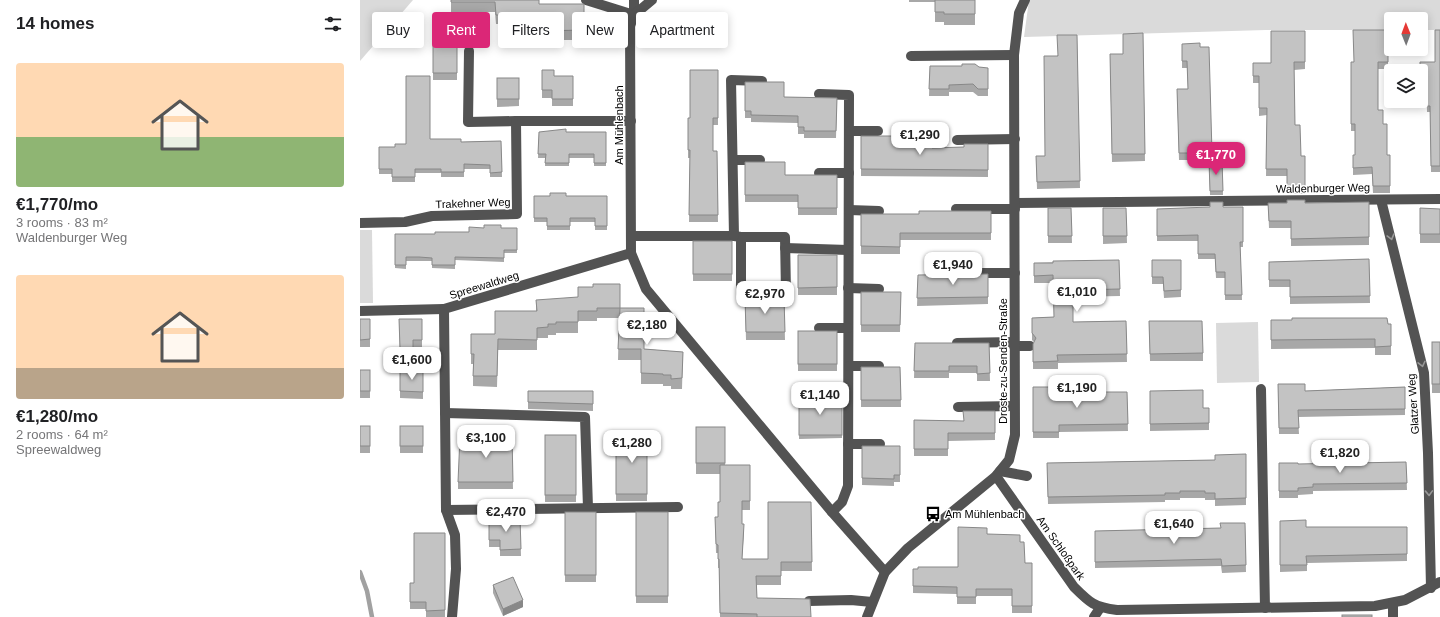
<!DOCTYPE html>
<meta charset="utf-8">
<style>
:root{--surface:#fff;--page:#f6f6f6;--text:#202124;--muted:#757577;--accent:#db2777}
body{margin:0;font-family:Arial,sans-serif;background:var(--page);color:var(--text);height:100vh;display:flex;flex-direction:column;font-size:15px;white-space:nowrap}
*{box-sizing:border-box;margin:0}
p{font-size:13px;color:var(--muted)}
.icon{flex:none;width:22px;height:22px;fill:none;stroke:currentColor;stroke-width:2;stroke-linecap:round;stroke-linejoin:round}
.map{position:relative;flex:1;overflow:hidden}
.details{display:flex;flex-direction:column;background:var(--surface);width:360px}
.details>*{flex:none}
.banner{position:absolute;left:12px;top:12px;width:380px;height:36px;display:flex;gap:8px}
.needle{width:26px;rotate:359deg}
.controls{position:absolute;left:1024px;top:12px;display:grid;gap:8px}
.controls a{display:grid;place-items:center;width:44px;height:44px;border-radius:4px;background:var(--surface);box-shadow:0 2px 10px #0003;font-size:20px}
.price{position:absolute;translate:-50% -34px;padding:0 9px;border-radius:8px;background:#fff;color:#222;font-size:13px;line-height:26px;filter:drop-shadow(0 1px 2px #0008)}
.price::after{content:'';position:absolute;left:50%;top:24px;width:12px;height:9px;margin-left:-6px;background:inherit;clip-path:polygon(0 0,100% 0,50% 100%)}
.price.on{background:var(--accent);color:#fff}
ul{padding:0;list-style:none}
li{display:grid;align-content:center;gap:8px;height:212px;padding:0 16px}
li span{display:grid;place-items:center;height:124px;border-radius:4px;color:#555}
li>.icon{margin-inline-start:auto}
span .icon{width:72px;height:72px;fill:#fffc;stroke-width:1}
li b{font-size:17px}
h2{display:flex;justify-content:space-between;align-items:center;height:48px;padding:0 16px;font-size:17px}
.pill{padding:0 14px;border-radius:4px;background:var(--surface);box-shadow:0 2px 10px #0003;font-size:14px;line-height:36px}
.pill.on{background:var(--accent);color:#fff}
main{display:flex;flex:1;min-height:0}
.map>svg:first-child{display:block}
.green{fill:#dadada}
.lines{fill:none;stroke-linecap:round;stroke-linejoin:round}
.stream{stroke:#a1a1a1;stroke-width:4.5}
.minor{stroke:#535353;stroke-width:10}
.wall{fill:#a8a8a8}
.shaded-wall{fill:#888}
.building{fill:#c3c3c3;stroke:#888}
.oneway{stroke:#989898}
.labels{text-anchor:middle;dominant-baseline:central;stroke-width:3;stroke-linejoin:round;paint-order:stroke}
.street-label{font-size:11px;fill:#000;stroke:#fff}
.poi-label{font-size:11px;fill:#000;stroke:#fff;text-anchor:start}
</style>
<main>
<section class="details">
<h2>14 homes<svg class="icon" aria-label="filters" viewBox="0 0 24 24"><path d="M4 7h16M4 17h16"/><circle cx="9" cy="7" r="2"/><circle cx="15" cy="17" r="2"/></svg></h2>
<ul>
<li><span style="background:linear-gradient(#ffd9b3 60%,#8fb573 0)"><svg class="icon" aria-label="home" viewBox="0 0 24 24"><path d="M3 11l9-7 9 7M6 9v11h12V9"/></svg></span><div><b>€1,770/mo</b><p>3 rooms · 83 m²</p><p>Waldenburger Weg</p></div></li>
<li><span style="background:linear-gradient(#ffd9b3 75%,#b9a48a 0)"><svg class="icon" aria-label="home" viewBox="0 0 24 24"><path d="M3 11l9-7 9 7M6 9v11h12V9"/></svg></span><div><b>€1,280/mo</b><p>2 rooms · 64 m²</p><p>Spreewaldweg</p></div></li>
</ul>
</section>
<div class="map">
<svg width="1080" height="617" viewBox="0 0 1080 617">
<rect width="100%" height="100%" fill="#fff"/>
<!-- green -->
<g class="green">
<path d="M0 0H53L0 61Z"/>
<path d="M669 0H1080V30H1061V19H1031V30H906L664 37Z"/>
<path d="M0 230H12L13 303H0Z"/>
<path d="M898 322 899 382 857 383 856 323Z"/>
</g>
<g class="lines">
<!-- stream -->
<path class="stream" d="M0 572 7 591 12 617"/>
<!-- minor -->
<g class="minor">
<path d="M226 0 274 15V0"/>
<path d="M292 0 274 15 270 26 271 253 286 289 472 512 525 572"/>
<path d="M109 51 108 122 156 121"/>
<path d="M551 56 654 55"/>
<path d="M459 94 489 95 488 486 482 502 472 512"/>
<path d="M490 131H518"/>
<path d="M597 140 655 139"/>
<path d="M373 160H400"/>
<path d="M459 173H489"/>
<path d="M1021 200 1064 373 1068 453 1071 588"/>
<path d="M655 203 1080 199"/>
<path d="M596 209H655"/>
<path d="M489 210 519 211"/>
<path d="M0 223 45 222 72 216 157 214 156 121H271"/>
<path d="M271 236H374L381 237V293H426L425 237H381"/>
<path d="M374 236 371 80 402 81"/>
<path d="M425 248 488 250"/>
<path d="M597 273H655"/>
<path d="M488 288 519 289"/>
<path d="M0 311 84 309"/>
<path d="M459 328H488"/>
<path d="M597 343 654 342"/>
<path d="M654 346H670"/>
<path d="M489 366H519"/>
<path d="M901 389 905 608"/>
<path d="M598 407 654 406"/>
<path d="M85 413 225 417 228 508"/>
<path d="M488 444H520"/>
<path d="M640 471 667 476"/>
<path d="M636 476 714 587C730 603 734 607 757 610L1015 606 1045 600 1080 582"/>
<path d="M86 510 318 507"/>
<path d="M449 601 491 600 512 602"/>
<path d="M1033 603V617"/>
<path d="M92 617 96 569 95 535 86 510 84 309 271 253"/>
<path d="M507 617 525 572 548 548 636 476 649 460 655 435 654 55 659 13 665 0"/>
<path d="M734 617 740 608"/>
</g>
</g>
<!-- wall -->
<g class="wall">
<path d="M91 0 179 4H224V40H179V23L136 24 135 12H91Z"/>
<path d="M549 0H615V25H584V22H575V2H549Z"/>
<path d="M1028 30V69H1018V110L1023 124 1027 155H1030V193H1013L1012 174 993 175V155H995V131H991V62H994Z"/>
<path d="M1080 30V172H1071L1070 112H1067L1066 81H1061V71L1075 62Z"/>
<path d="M945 31V69L934 70 935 125 941 156H945V194H927V176H906L907 115 899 116V83H893V63H911Z"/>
<path d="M783 33 785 161 752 162 750 54H763Z"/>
<path d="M97 35V80H73V36Z"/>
<path d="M717 35 720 188 677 189 676 156H685L697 56Z"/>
<path d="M822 44 840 47 852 153V160H819L817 89H828L827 68H822Z"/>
<path d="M570 66 628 68V96H618L613 92H589V96H569Z"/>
<path d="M182 70 194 76H213V106H192V98H182Z"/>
<path d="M358 70V125H353V151H357L358 222H329L330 158H328V118H330Z"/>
<path d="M137 78H159V106L137 107Z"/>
<path d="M385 82 424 97 477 98 476 138H444V134H438V123L391 122V118H385Z"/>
<path d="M179 132H246V166H234V158H209V166H185V158H178Z"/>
<path d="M501 136 540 144 572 148 604 147 628 144V177L501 176Z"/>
<path d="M70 139 101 142 141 141 142 177H130V169H104V177H81V173H55V182H32V174H19V147H35L46 144Z"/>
<path d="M849 161H862L863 195H850Z"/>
<path d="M385 162 425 175H477V215H438V202H385Z"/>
<path d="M174 196H247V230H235V222H210V230H187V222H174Z"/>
<path d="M1009 202V245L931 246V228H909L908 203Z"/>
<path d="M883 207V247H880L882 300H865V278H856L855 259H838V241H797V209Z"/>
<path d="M688 208H711L712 243H688Z"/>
<path d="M743 208H766L767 243 743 244Z"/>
<path d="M1060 208 1080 209V243H1060Z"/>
<path d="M631 211V240H540V254H501V214H559Z"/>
<path d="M141 228H157V253H144V262L95 260V269L72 268V261H46V269L35 268V234H75L109 232Z"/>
<rect x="333" y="241" width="39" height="40"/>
<rect x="438" y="255" width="39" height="40"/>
<path d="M1009 259 1010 303 930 304V287H909V262Z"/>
<path d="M759 260 760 296 713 297V322L766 321 767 362 698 363V369H673V344L674 342 672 340V318L694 317 693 283H674V263Z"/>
<path d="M792 260H821V297L804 298 803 284H792Z"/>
<path d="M628 274V304L557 306 558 275Z"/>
<path d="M501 292H541L540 332H501Z"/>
<path d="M385 298H424L425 340H386Z"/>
<path d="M176 300 260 308 284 349 323 352 322 389H311V386H303V384H281V360H258L259 318H237V321H218V333H196V335H188V338H177V350H138L137 387 113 386V364H111V334H135L176 311Z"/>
<rect x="0" y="319" width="10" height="28"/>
<path d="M39 319H62V347H53V355H40Z"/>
<path d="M911 320 1031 324V355H1015V348L911 349Z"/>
<path d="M789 321 843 353V361H790Z"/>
<rect x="438" y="331" width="39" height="40"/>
<rect x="1072" y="342" width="8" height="51"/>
<path d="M555 343H629L630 381H617V373H589V378H554Z"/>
<path d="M501 367H540L541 407H501Z"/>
<rect x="0" y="370" width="10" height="28"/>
<path d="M40 371H63V399L40 398Z"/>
<path d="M918 384 945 391 1045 387V415L938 417 939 434H919Z"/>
<path d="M673 387 698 392H767L768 431 699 432V438H673Z"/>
<path d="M233 391V411L168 409V402Z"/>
<path d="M790 391 843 408 849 423V430L790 431Z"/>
<path d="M439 397H482V438L439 439Z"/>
<path d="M635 411V440L588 441V456H554V420L603 421Z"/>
<rect x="0" y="426" width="10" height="27"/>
<rect x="40" y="426" width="23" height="27"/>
<path d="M336 427H365V465H390V510H382V524L384 533 382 559H408L451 502 452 571H421V585H397V598L451 617H360L359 568H358V553H356L355 517H358L360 502V474H336Z"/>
<rect x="185" y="435" width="31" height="67"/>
<rect x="256" y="435" width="31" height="66"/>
<path d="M152 436 153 489H98V482Z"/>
<path d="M502 446H540V482H534V486L502 485Z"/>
<path d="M886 454V505L855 506V500H845V498H820V500H805V502L688 504 687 463 855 460Z"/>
<path d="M1046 462 1047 490 953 491V494L938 495V498H919V463L938 464Z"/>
<rect x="205" y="512" width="31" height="70"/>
<rect x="276" y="512" width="32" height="91"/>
<path d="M160 518 161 556H140V547H129V519Z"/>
<path d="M920 521 946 527H1047V561L947 563V571L920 572Z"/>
<path d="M885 523 886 572 862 573 861 566 735 568V531L861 528Z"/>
<path d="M85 533V617H66V609H50V583H54Z"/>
<path d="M627 534 660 542 665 563H672V613H652V596H616V604H597V594L553 593V569L598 567Z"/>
<path d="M133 585 163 607 143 616 133 593Z"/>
</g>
<!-- shaded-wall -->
<path class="shaded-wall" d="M163 600V607L143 616V609Z"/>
<!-- building -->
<g class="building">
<path d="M91 0H179V4H224V30L179 31V14L136 15 135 2H91Z"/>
<path d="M575 0H615V14H584V12H575Z"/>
<path d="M993 30H1028V62H1018V110H1023V124H1027V155H1030V186H1013L1012 167 993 168V155H995V124H991V62H994Z"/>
<path d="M1075 30H1080V166H1071L1070 106H1067L1066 75H1061V71H1060V62H1075Z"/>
<path d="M911 31H945V62H934L935 125H940L941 156H945V187H927V169H906L907 108H899V76H893V63H911Z"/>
<path d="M783 33 785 154H752L750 54H763V34Z"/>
<path d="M97 35V73H73V36Z"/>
<path d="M697 35H717L720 181 677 182 676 156H685L684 56H698Z"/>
<path d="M840 43V47H849L852 153H819L817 89H828L827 61H822V44Z"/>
<path d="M602 64H615L619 67 628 68V89H618L613 84 589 85V89H569L570 66H602Z"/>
<path d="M182 70H194V76H213V99H192V90H182Z"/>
<path d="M330 70H358V118H353V151H357L358 215H329L330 150H328V118H330Z"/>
<path d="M46 76H70V139H101V142L141 141 142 172 130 173V165L104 164V172H81V169H55V177H32V169H19V147H35V144H46Z"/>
<rect x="137" y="78" width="22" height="21"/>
<path d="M385 82H424V97L477 98 476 131H444V127H438V116L391 115V111H385Z"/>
<path d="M206 129V132H246V163H234V154H209V163H185L186 154H178L179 132Z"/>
<path d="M501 136H540V144H572V148L604 147V144H628V170L501 169Z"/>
<path d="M849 161H862L863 191H850Z"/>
<path d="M385 162H425V175H477V208H438V195H385Z"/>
<path d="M190 193H206V196H247V226H235V218H210V226H187V218H174V196H190Z"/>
<path d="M927 200H945V203L1009 202V237L931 239V221H909L908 203H927Z"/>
<path d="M850 202H863V207H883V242H880L882 295H865V272H856L855 254H838V235L797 236V209L850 207Z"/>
<path d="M688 208H711L712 236H688Z"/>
<path d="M743 208H766L767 236H743Z"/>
<path d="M1060 208 1080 209V234H1060Z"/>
<path d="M559 211H631V233H540V247L501 246V214H559Z"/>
<path d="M124 225H141V228H157V250H144V258L95 257V265H72V258L59 257H46V265H35V234H75V232H109V227L124 228Z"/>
<rect x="333" y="241" width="39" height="33"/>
<path d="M438 255H477V287L438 288Z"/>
<path d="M1009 259 1010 296 930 297V280H909V262Z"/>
<path d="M759 260 760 289 713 290V322L766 321 767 354 697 355 698 361 673 362V344L676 338 672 333V318L694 317 693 275 674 276V263H693V261Z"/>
<path d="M792 260H821V290L804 291 803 277H792Z"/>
<path d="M628 274V297L557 298 558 275Z"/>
<path d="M233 284H260V308H237V311H218V322H196V324H188V327L177 328V340L138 339 137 376H113L114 354H111V334H135V311H177L176 300 218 297V287H233Z"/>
<path d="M501 292H541L540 325H501Z"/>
<path d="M385 298H424L425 332H386Z"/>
<path d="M260 308H284V349L323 352 322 378 311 379V375H303V374L281 373V349H258Z"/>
<path d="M932 318H1027L1028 324H1031V346L1015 347V339L911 340V320H932Z"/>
<path d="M0 319H10V339L0 340Z"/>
<path d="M39 319H62V340H53V348H40Z"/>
<path d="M789 321H842L843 353 790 354Z"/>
<rect x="438" y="331" width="39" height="33"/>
<rect x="1072" y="342" width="8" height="42"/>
<path d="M555 343H629L630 373 617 374V366H589V371H554Z"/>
<path d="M501 367H540L541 400H501Z"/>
<rect x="0" y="370" width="10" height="21"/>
<path d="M40 371H63V392L40 391Z"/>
<path d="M918 384H945V391L1045 387V409L938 410 939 428H919Z"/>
<path d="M673 387H698V392H767L768 424 699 425V432H673Z"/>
<path d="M843 390V408H849V423L790 424V391Z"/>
<path d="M168 391H233V404L168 402Z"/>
<rect x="439" y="397" width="43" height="38"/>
<path d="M603 411H635V433H588V449H554V420L604 421Z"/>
<rect x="0" y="426" width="10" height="20"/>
<rect x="40" y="426" width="23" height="20"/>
<rect x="336" y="427" width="29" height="36"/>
<rect x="185" y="435" width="31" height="60"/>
<rect x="256" y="435" width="31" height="59"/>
<path d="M100 436H152L153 482H98Z"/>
<path d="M502 446H540V475H534V479L502 478Z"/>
<path d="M886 454V498L855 499V493H845V491H820V493H805V495L688 497 687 463 855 460V455Z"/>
<path d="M1046 462 1047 483 953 484V487L938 488V491H919V463H938V464Z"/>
<path d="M360 465H390V501H382V524H384L382 559H408V502H451L452 562H421V576H396L397 598 450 599 451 617H397V614L360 613 359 559H358V545L356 544 355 517H358V502H360Z"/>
<rect x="205" y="512" width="31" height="63"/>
<rect x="276" y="512" width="32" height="84"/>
<path d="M160 518 161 549 140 550V540H129V519Z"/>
<path d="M946 520V527H1047V554L946 556 947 565H920V521Z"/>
<path d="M860 523H885L886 565 862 566 861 559 735 562V531L861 528Z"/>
<path d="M598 527 627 528V534L660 535V542H664L665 563H672V606H652V589H616V597H597V587L553 586V569H558V567H598Z"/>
<path d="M54 533H85V610L66 611V602H50V583H54Z"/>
<path d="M153 577 163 600 143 609 133 585Z"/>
<rect x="982" y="615" width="30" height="2"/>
</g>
<!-- one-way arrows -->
<defs><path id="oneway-chevron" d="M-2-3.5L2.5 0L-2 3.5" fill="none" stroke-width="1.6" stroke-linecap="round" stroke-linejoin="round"/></defs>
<g class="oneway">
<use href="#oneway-chevron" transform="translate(1031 237) rotate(75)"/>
<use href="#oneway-chevron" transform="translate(1062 364) rotate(77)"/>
<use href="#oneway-chevron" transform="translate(1069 493) rotate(88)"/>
</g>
<!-- icons -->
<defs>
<symbol id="bus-bare" viewBox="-9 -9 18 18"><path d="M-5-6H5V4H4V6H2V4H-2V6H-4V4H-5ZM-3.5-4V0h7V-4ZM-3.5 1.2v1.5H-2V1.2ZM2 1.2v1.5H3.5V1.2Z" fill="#000" stroke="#fff" stroke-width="2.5" paint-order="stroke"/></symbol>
</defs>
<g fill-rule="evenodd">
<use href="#bus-bare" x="562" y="503" width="22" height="22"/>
</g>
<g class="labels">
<!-- street labels -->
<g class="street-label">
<text transform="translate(259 125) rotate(-90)">Am Mühlenbach</text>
<text transform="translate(963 188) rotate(-1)">Waldenburger Weg</text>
<text transform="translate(113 203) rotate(-2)">Trakehner Weg</text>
<text transform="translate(124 285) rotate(-17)">Spreewaldweg</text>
<text transform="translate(643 361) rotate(-90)">Droste-zu-Senden-Straße</text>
<text transform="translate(1053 404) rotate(-94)">Glatzer Weg</text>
<text transform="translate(701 548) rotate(55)">Am Schloßpark</text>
</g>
<!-- poi labels -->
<g class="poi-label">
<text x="585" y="514">Am Mühlenbach</text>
</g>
</g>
</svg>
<div class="controls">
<a><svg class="needle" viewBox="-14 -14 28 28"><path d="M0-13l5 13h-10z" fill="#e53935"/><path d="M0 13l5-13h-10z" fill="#757577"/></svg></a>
<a><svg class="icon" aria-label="layers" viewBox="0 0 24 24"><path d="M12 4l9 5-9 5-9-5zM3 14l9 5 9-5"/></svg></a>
</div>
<b class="price" style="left:560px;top:156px">€1,290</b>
<b class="price on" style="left:856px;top:176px">€1,770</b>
<b class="price" style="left:593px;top:286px">€1,940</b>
<b class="price" style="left:717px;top:313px">€1,010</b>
<b class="price" style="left:405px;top:315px">€2,970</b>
<b class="price" style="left:287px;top:346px">€2,180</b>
<b class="price" style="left:52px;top:381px">€1,600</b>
<b class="price" style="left:717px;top:409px">€1,190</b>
<b class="price" style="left:460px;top:416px">€1,140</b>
<b class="price" style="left:126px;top:459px">€3,100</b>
<b class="price" style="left:272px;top:464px">€1,280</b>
<b class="price" style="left:980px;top:474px">€1,820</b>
<b class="price" style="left:146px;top:533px">€2,470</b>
<b class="price" style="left:814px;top:545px">€1,640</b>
<div class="banner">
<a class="pill">Buy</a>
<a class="pill on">Rent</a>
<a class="pill">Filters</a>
<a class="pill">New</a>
<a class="pill">Apartment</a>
</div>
</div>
</main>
